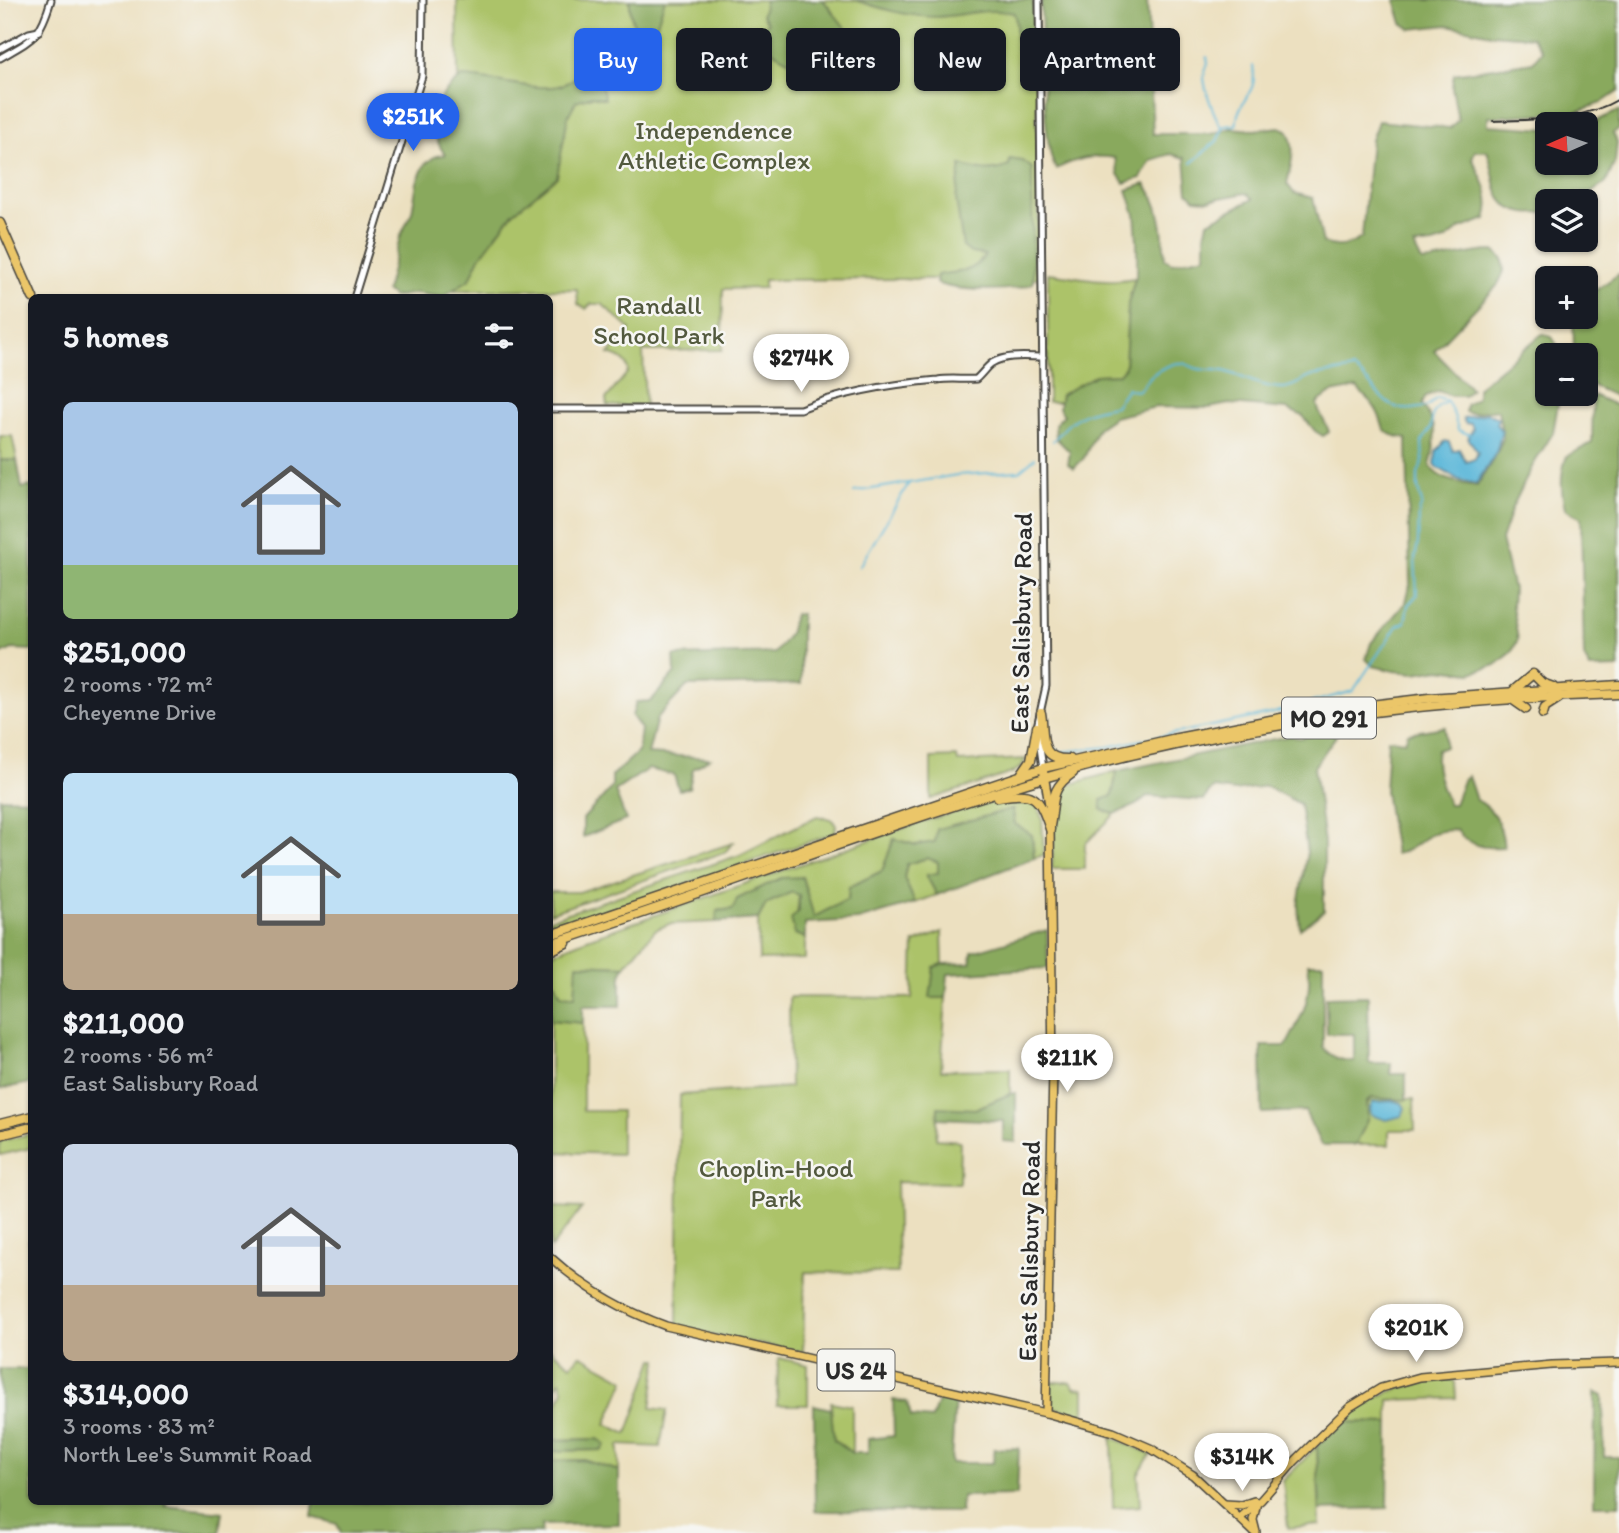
<!DOCTYPE html>
<meta charset="utf-8">
<style>
:root{--surface:#171b24;--page:#242831;--text:#f1f3f6;--muted:#9ea1a6;--accent:#2563eb}
body{margin:0;font-family:Itim,sans-serif;background:var(--page);color:var(--text);height:100vh;display:flex;flex-direction:column;font-size:26px;white-space:nowrap}
*{box-sizing:border-box;margin:0}
p{font-size:23px;color:var(--muted)}
.icon{flex:none;width:38px;height:38px;fill:none;stroke:currentColor;stroke-width:2;stroke-linecap:round;stroke-linejoin:round}
.map{position:relative;flex:1;overflow:hidden}
.details{position:absolute;left:28px;top:294px;width:525px;height:1211px;display:flex;flex-direction:column;background:var(--surface);border-radius:10px;box-shadow:0 2px 5px #0004}
.details>*{flex:none}
.hud{position:absolute;left:574px;top:28px;width:665px;height:63px;display:flex;gap:14px}
.needle{width:46px;rotate:267deg}
.controls{position:absolute;left:1535px;top:112px;display:grid;gap:14px}
.controls a{display:grid;place-items:center;width:63px;height:63px;border-radius:10px;background:var(--surface);box-shadow:0 2px 5px #0004;font-size:35px}
.price{position:absolute;translate:-50% -60px;padding:0 16px;border-radius:24px;background:#fff;color:#222;font-size:23px;line-height:46px;filter:drop-shadow(0 2px 4px #0008)}
.price::after{content:'';position:absolute;left:50%;top:42px;width:21px;height:16px;margin-left:-10px;background:inherit;clip-path:polygon(0 0,100% 0,50% 100%)}
.price.selected{background:var(--accent);color:#fff}
ul{padding:0;list-style:none}
li{display:grid;align-content:center;gap:14px;height:371px;padding:0 35px}
li span{display:grid;place-items:center;height:217px;border-radius:10px;color:#555}
li>.icon{margin-inline-start:auto}
span .icon{width:126px;height:126px;fill:#fffc;stroke-width:1}
li b{font-size:30px}
h2{display:flex;justify-content:space-between;align-items:center;height:84px;padding:0 35px;font-size:30px}
.tag{padding:0 24px;border-radius:10px;background:var(--surface);box-shadow:0 2px 5px #0004;font-size:24px;line-height:63px}
.tag.selected{background:var(--accent);color:#fff}
.map>svg:first-child{display:block}
.green{fill:#acc369;stroke:#6c774a;stroke-width:2}
.forest{fill:#89a95d;stroke:#5a6a44;stroke-width:2}
.water{fill:#5bb7d9;stroke:#437182;stroke-width:2}
.lines{fill:none;stroke-linecap:round;stroke-linejoin:round}
.stream{stroke:#5bb7d9;stroke-width:2}
.minor-casing{stroke:#484641;stroke-width:9}
.major-casing{stroke:#484641;stroke-width:10}
.highway-casing{stroke:#484641;stroke-width:11}
.minor{stroke:#fff;stroke-width:5}
.major{stroke:#ebc669;stroke-width:7}
.highway{stroke:#ebc669;stroke-width:8}
.rail{stroke:#2b2b2b;stroke-width:2}
.labels{text-anchor:middle;dominant-baseline:central;stroke-width:5;stroke-linejoin:round;paint-order:stroke}
.shield{fill:#f6f6f2;stroke:#686867;stroke-width:2}
.shield-label{font-size:24px;font-weight:bold;fill:#2b2b2b}
.park-label{font-size:26px;fill:#52593e;stroke:#f6f6f2}
.street-label{font-size:26px;fill:#2b2b2b;stroke:#f6f6f2}
</style>
<div class="map">
<svg width="1619" height="1533" viewBox="0 0 1619 1533">
<rect width="100%" height="100%" fill="#f6f6f2"/>
<filter id="ink" filterUnits="userSpaceOnUse"><feTurbulence type="fractalNoise" baseFrequency=".0143" numOctaves="2"/><feDisplacementMap in="SourceGraphic" scale="14" xChannelSelector="R" yChannelSelector="G"/><feConvolveMatrix kernelMatrix="1 2 1 2 8 2 1 2 1" color-interpolation-filters="sRGB"/></filter>
<filter id="wash" filterUnits="userSpaceOnUse"><feTurbulence type="fractalNoise" baseFrequency=".00686" numOctaves="4" result="noise"/><feDisplacementMap in="SourceGraphic" scale="28" xChannelSelector="R" yChannelSelector="G"/><feGaussianBlur stdDeviation="1.57" result="paint"/><feColorMatrix in="noise" values="0 0 0 0 0 0 0 0 0 0 0 0 0 0 0 0 0 1.4 0 .05"/><feComposite in="paint" operator="in"/></filter>
<g filter="url(#wash)">
<rect width="100%" height="100%" fill="#ece0c0"/>
<!-- green -->
<g class="green">
<path d="M457 0H880L902 7 1036 3 1039 278 764 280V288L723 289 722 350 643 351 645 406H607L606 399 628 372C628 360 619 357 609 354L629 334 630 329 602 304H591L586 309 578 304 577 289 390 291 459 161Z"/>
<path d="M1048 273C1076 276 1106 284 1135 278L1128 304 1125 367 1120 374 1096 375 1061 395 1060 402H1048Z"/>
<path d="M0 436H12L17 460H0Z"/>
<path d="M957 757 958 762 1026 759 1021 767 1012 773 931 799V758Z"/>
<path d="M1117 771 1112 796 1102 810 1115 814 1085 844V869H1052L1056 797 1061 787Z"/>
<path d="M1022 796 1037 802 1042 819 1044 855 1034 858 1032 835 1015 824 1013 810 936 842 916 845 894 839 882 871 850 887 848 899 814 918 802 877 733 909 717 911 716 922 669 924 655 930 625 966 578 964 575 996 561 995 555 983 550 982V954L587 939 921 822 976 806Z"/>
<path d="M817 816 831 819 836 825 835 833 628 904 550 927V919L740 855Z"/>
<path d="M733 843 725 852 550 913V892H579Z"/>
<path d="M928 858 938 862V873L927 876 937 895 915 903 904 878 907 864Z"/>
<path d="M791 892 799 895 795 934 805 938V959L759 960 758 919 766 904Z"/>
<path d="M942 932 943 964 934 967 931 998H946L941 1070 1010 1069V1094L975 1109 938 1108 936 1139 960 1141 959 1183 896 1182 898 1273 805 1272 803 1352 677 1329 680 1095 790 1087 789 997 912 998 914 943Z"/>
<path d="M550 1020 583 1023V1111H621V1154L550 1152Z"/>
<path d="M1371 1098 1414 1099 1415 1130H1389V1145H1356L1367 1119 1366 1107Z"/>
<path d="M31 1134V1148L0 1155V1141Z"/>
<path d="M550 1207 582 1208 551 1248 550 1247Z"/>
<path d="M550 1349 571 1365 580 1355 625 1380 606 1424 627 1434 654 1359H658L651 1408 667 1410 660 1447 619 1445V1471L584 1460 550 1461V1451L602 1450 598 1439 550 1440V1415L564 1391 560 1381 550 1392Z"/>
<path d="M780 1358 808 1365V1405H777L778 1361Z"/>
<path d="M1450 1379 1455 1382 1456 1398 1389 1400V1423L1340 1422C1377 1392 1404 1384 1450 1379Z"/>
<path d="M1051 1382H1070L1075 1388 1084 1389V1416L1052 1407Z"/>
<path d="M831 1402 852 1406V1453L833 1439Z"/>
<path d="M1112 1437 1151 1454 1138 1474 1140 1506 1113 1508Z"/>
<path d="M1317 1446 1320 1525 1288 1528 1283 1481Z"/>
</g>
<!-- forest -->
<g class="forest">
<path d="M630 0H665C660 13 655 34 647 44 635 36 629 14 630 0Z"/>
<path d="M765 0H823L851 35 856 48 848 53 821 42 815 45 816 57C794 73 778 52 758 42L756 32 768 23 762 15Z"/>
<path d="M855 0H1033V64C1009 62 1020 30 1014 13 990 7 962 16 937 17 909 17 882 9 855 0Z"/>
<path d="M1041 0H1147L1153 134H1211L1231 128 1254 130 1280 127 1287 130C1297 147 1291 165 1287 184L1294 193 1313 198 1323 243C1338 249 1350 247 1362 237L1371 140 1378 121 1450 128 1458 120 1452 87 1454 74 1533 62 1542 51 1532 37 1491 34 1448 25 1411 29 1402 23 1395 0H1619V91L1601 103 1576 112 1488 117V125L1547 129V163H1586V125L1619 111V129L1613 133 1617 142 1615 162 1606 183 1592 192H1579L1564 201H1547V212C1539 214 1533 214 1525 213 1489 207 1498 177 1487 151H1475L1472 158C1482 178 1494 198 1486 219L1460 229 1445 240 1433 244 1414 246 1422 262C1447 260 1469 251 1494 251L1503 259 1504 271 1498 285 1434 351 1471 389 1464 396H1451L1439 391 1426 396 1422 404C1439 429 1436 438 1430 466 1439 481 1460 483 1477 486L1497 453 1503 438 1498 410C1486 408 1476 416 1465 412L1466 405 1477 398V388L1542 334 1552 337 1563 355H1547V394H1565L1559 398 1553 433 1532 467 1512 508 1501 540 1513 589 1512 606 1518 639 1512 652 1496 665 1471 673 1440 669 1415 673 1394 671 1373 666 1366 659 1371 643 1406 602 1410 585 1407 439C1372 431 1390 428 1373 405 1369 399 1362 395 1357 388L1331 393 1317 403C1318 415 1326 421 1329 432L1323 436 1315 431 1303 416 1287 409 1229 404 1209 408 1156 407 1114 417 1098 428 1084 458 1074 468 1068 464 1070 452 1056 438 1055 424 1064 415 1059 408 1061 395 1096 375 1119 374 1125 367 1128 304 1137 272V240L1135 214 1127 190 1145 184C1162 205 1163 234 1165 259L1172 263 1205 256V235L1208 222 1253 199 1246 193 1209 200 1195 199 1188 192 1185 158 1171 154 1151 160 1141 178 1124 183 1118 174 1115 158C1093 154 1076 159 1056 169 1042 149 1042 31 1041 0Z"/>
<path d="M592 72 601 85 605 99 592 96 576 101 568 116 557 177 513 213 480 257 470 279 442 297 416 293 393 297 386 291 388 284 400 237 412 212 417 182 425 164 436 156 445 155C424 123 432 99 462 77 490 77 537 93 562 85 574 80 577 74 592 72Z"/>
<path d="M1010 159 1023 161 1032 168 1033 283C1015 293 955 291 936 283L937 275C957 271 972 275 985 255L971 253 963 247 956 199 961 165C979 171 991 173 1009 166Z"/>
<path d="M1619 274V398L1595 387 1586 379V355H1576L1574 348 1573 317H1586V297Z"/>
<path d="M1593 395 1619 407V668L1590 669 1584 657 1581 518 1565 509C1561 492 1560 472 1567 456L1592 443Z"/>
<path d="M0 460H17L22 488 31 486 32 650 12 649 0 655Z"/>
<path d="M801 614V684L687 686 657 718 648 754 710 758 693 769 689 788 679 790 674 775 648 769 615 791 626 820 583 837V819L612 787V776L638 752 641 729 632 716 636 702 651 701 675 673 674 656 775 653 789 634 794 615Z"/>
<path d="M1445 727V747L1437 750C1433 768 1442 788 1448 804H1454L1464 778 1468 776 1476 800C1495 808 1502 827 1504 847 1484 848 1469 847 1457 830 1449 830 1441 830 1434 833 1418 840 1413 851 1395 854L1385 791 1388 739 1405 741 1408 733Z"/>
<path d="M1330 732 1336 736 1314 767 1324 843V911L1300 929 1298 905 1307 852 1300 804 1266 786 1235 791 1213 788 1203 800 1147 796 1136 805 1115 814 1102 810 1101 800 1112 796 1117 771 1289 736 1300 738Z"/>
<path d="M0 798 32 799 31 1083 0 1089Z"/>
<path d="M1012 809 1015 824 1032 835 1034 858 937 895 926 875 938 873V862L927 858 907 864 904 878 915 903 858 920 805 923V938L795 934 791 919 799 911V895L792 892 766 904 758 919 716 922 717 911 733 909 737 899 781 878 802 877 814 917 848 899 849 887 882 871 894 839 916 845 935 842 937 829Z"/>
<path d="M1047 930 1048 968 948 974 946 998H930L934 967 943 964 971 963 972 952Z"/>
<path d="M1308 963H1323V1047C1329 1056 1343 1062 1354 1061V1034H1327L1326 997 1368 996 1369 1063H1391V1074H1406V1100L1371 1098 1367 1102 1368 1118 1356 1145H1321L1305 1111 1262 1113 1261 1046H1286C1302 1016 1313 998 1308 963Z"/>
<path d="M577 964 625 966 621 975V1006H583V1023L550 1020V982L555 983 561 995 575 996Z"/>
<path d="M1016 1093V1142L1003 1141V1121L938 1118V1107L975 1109 1010 1094Z"/>
<path d="M29 1240H32V1502L130 1503 131 1502H166L165 1506 223 1512 220 1533H0V1369H28Z"/>
<path d="M1595 1392 1603 1396 1604 1457H1619V1505H1594Z"/>
<path d="M940 1395 955 1398 951 1463H993L994 1449 1019 1448 1017 1495 962 1496 961 1512 815 1511 814 1405 831 1409 834 1440 852 1453H868V1439L894 1436 893 1400 907 1402 911 1417 932 1419Z"/>
<path d="M1340 1422 1389 1423 1388 1508 1320 1510 1317 1446Z"/>
<path d="M598 1439 606 1444 602 1450 550 1451V1440Z"/>
<path d="M584 1460 619 1471V1524L542 1525 541 1533H341L337 1524 312 1517 314 1502H550V1461Z"/>
</g>
<!-- water -->
<g class="water">
<path d="M1487 413 1498 418 1496 424 1502 431 1496 453 1476 484 1459 480 1435 466 1436 452 1445 441 1449 442 1453 451 1459 449 1466 462 1475 459 1478 452 1468 438 1473 429 1471 424 1465 423 1463 418Z"/>
<path d="M1395 1101 1402 1103 1405 1108 1402 1116 1387 1120 1371 1115 1370 1108 1373 1102Z"/>
</g>
<g class="lines">
<!-- stream -->
<g class="stream">
<path d="M1207 57 1208 63C1207 67 1204 73 1204 78 1205 90 1215 120 1223 128"/>
<path d="M1191 163 1217 141 1224 126 1236 125C1237 122 1237 118 1238 114 1246 91 1257 93 1253 66"/>
<path d="M1053 441C1072 417 1085 410 1115 406L1127 388C1142 396 1141 385 1150 377 1157 370 1170 364 1179 363 1187 362 1191 368 1199 369 1209 371 1221 369 1230 373 1245 378 1265 388 1282 388 1295 388 1304 377 1317 375 1329 373 1341 372 1353 369 1375 382 1382 413 1412 409 1417 408 1425 408 1429 405 1432 403 1434 400 1437 398L1447 401 1454 415 1458 430 1471 435"/>
<path d="M854 492 908 483"/>
<path d="M859 567 909 483 957 475 1019 471 1035 458"/>
<path d="M1049 743 1052 748 1060 752 1107 747 1270 714 1353 691 1397 626 1405 622 1408 605 1417 595 1415 558 1418 543 1419 512 1422 504 1418 488V474L1423 461 1422 442 1431 428 1433 414 1438 407 1447 401"/>
</g>
</g>
</g>
<g filter="url(#ink)">
<g class="lines">
<defs>
<g id="minor">
<path d="M1039 0 1046 686 1037 727 1043 768"/>
<path d="M0 49 29 33 39 31"/>
<path d="M0 58C33 39 40 38 51 0"/>
<path d="M354 298 422 76 423 0"/>
<path d="M550 409H800C843 392 891 384 938 380 950 378 963 380 976 379 982 374 986 367 992 363 1007 354 1027 357 1043 357"/>
</g>
<g id="major">
<path d="M1043 768 1050 811"/>
<path d="M550 1257C584 1288 622 1310 666 1326L1046 1413 1113 1432 1150 1448 1193 1475 1255 1533"/>
<path d="M1046 1413 1053 1070 1050 826"/>
<path d="M1225 1504 1242 1505 1254 1501"/>
<path d="M1256 1507 1253 1520 1256 1532"/>
<path d="M1240 1518 1261 1500 1294 1462 1350 1407 1381 1388 1420 1377 1552 1365 1619 1363"/>
</g>
<g id="highway">
<path d="M0 223 33 298"/>
<path d="M1514 690 1533 674 1542 683 1553 687"/>
<path d="M1513 700 1526 709"/>
<path d="M1041 713C1045 734 1037 761 1070 759"/>
<path d="M1543 714 1545 707 1559 698"/>
<path d="M1022 773 1031 760 1037 727"/>
<path d="M998 797C1034 792 1038 793 1050 829"/>
<path d="M1050 826C1055 801 1049 789 1073 773"/>
<path d="M550 935 1043 768 1172 739 1312 712 1429 698 1619 685"/>
<path d="M550 944C715 891 877 827 1044 778 1230 724 1426 700 1619 694"/>
<path d="M550 951 566 943"/>
<path d="M0 1124 32 1116"/>
<path d="M0 1135 32 1127"/>
</g>
</defs>
<!-- minor casing -->
<use href="#minor" class="minor-casing"/>
<!-- major casing -->
<use href="#major" class="major-casing"/>
<!-- highway casing -->
<use href="#highway" class="highway-casing"/>
<!-- minor -->
<use href="#minor" class="minor"/>
<!-- major -->
<use href="#major" class="major"/>
<!-- highway -->
<use href="#highway" class="highway"/>
<!-- rail -->
<path class="rail" d="M1493 121C1537 119 1580 122 1619 99"/>
</g>
</g>
<g class="labels">
<!-- shield labels -->
<g class="shield">
<rect x="1282" y="697.5" width="94" height="41" rx="5"/>
<rect x="817.5" y="1349.5" width="77" height="41" rx="5"/>
</g>
<g class="shield-label">
<text x="1329" y="718">MO 291</text>
<text x="856" y="1370">US 24</text>
</g>
<!-- park labels -->
<g class="park-label">
<text x="714" y="130">Independence<tspan x="714" dy="30">Athletic Complex</tspan></text>
<text x="659" y="305">Randall<tspan x="659" dy="30">School Park</tspan></text>
<text x="776" y="1168">Choplin-Hood<tspan x="776" dy="30">Park</tspan></text>
</g>
<!-- street labels -->
<g class="street-label">
<text transform="translate(1021 623) rotate(-89)">East Salisbury Road</text>
<text transform="translate(1029 1251) rotate(-89)">East Salisbury Road</text>
</g>
</g>
</svg>
<div class="controls">
<a><svg class="needle" viewBox="-14 -14 28 28"><path d="M0-13l5 13h-10z" fill="#e53935"/><path d="M0 13l5-13h-10z" fill="#9ea1a6"/></svg></a>
<a><svg class="icon" aria-label="layers" viewBox="0 0 24 24"><path d="M12 4l9 5-9 5-9-5zM3 14l9 5 9-5"/></svg></a>
<a>+</a>
<a>−</a>
</div>
<b class="price selected" style="left:413px;top:153px">$251K</b>
<b class="price" style="left:801px;top:394px">$274K</b>
<b class="price" style="left:1067px;top:1094px">$211K</b>
<b class="price" style="left:1416px;top:1364px">$201K</b>
<b class="price" style="left:1242px;top:1493px">$314K</b>
<div class="hud">
<a class="tag selected">Buy</a>
<a class="tag">Rent</a>
<a class="tag">Filters</a>
<a class="tag">New</a>
<a class="tag">Apartment</a>
</div>
<section class="details">
<h2>5 homes<svg class="icon" aria-label="filters" viewBox="0 0 24 24"><path d="M4 7h16M4 17h16"/><circle cx="9" cy="7" r="2"/><circle cx="15" cy="17" r="2"/></svg></h2>
<ul>
<li><span style="background:linear-gradient(#a9c7e8 75%,#8fb573 0)"><svg class="icon" aria-label="home" viewBox="0 0 24 24"><path d="M3 11l9-7 9 7M6 9v11h12V9"/></svg></span><div><b>$251,000</b><p>2 rooms · 72 m²</p><p>Cheyenne Drive</p></div></li>
<li><span style="background:linear-gradient(#bfe0f5 65%,#b9a48a 0)"><svg class="icon" aria-label="home" viewBox="0 0 24 24"><path d="M3 11l9-7 9 7M6 9v11h12V9"/></svg></span><div><b>$211,000</b><p>2 rooms · 56 m²</p><p>East Salisbury Road</p></div></li>
<li><span style="background:linear-gradient(#c9d6e8 65%,#b9a48a 0)"><svg class="icon" aria-label="home" viewBox="0 0 24 24"><path d="M3 11l9-7 9 7M6 9v11h12V9"/></svg></span><div><b>$314,000</b><p>3 rooms · 83 m²</p><p>North Lee's Summit Road</p></div></li>
</ul>
</section>
</div>
